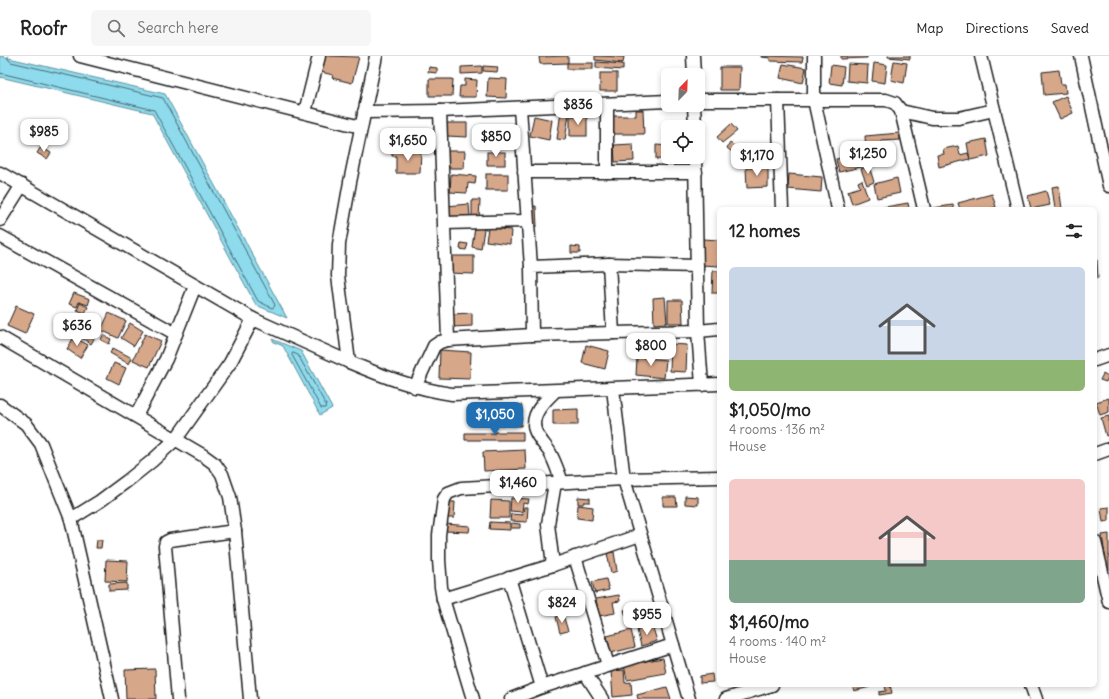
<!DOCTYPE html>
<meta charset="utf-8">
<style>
:root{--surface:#fff;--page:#f6f6f6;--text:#222;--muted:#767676;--line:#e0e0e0;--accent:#1f6fb2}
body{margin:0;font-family:Delius,sans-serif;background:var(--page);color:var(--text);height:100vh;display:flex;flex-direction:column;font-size:15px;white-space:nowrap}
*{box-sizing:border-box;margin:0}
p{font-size:13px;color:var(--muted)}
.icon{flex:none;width:22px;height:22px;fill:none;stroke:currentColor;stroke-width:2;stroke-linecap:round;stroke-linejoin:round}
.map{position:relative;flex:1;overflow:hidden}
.sheet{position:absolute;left:717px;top:151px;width:380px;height:480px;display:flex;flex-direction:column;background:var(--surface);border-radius:6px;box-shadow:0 2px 6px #0003}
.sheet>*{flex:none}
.needle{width:26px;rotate:23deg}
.fabs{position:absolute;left:661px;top:12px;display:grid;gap:8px}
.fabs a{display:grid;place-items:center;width:44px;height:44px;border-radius:6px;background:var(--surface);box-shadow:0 2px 6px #0003;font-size:20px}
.price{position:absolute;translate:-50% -34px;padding:0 9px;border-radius:8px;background:#fff;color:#222;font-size:13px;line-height:26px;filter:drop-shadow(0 1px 2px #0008)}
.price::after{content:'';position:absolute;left:50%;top:24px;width:12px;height:9px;margin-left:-6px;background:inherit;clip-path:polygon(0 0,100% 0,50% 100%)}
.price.on{background:var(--accent);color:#fff}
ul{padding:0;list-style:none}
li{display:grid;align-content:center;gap:8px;height:212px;padding:0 12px}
li span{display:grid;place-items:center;height:124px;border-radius:6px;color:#555}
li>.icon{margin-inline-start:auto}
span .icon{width:72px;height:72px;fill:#fffc;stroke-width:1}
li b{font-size:17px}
h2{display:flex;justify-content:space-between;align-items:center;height:48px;padding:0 12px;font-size:17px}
header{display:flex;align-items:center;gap:24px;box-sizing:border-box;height:56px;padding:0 20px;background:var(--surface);border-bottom:1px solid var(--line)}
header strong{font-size:19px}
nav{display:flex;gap:22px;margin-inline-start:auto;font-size:14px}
.search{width:280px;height:36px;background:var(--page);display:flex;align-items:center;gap:10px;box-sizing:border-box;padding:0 14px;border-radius:6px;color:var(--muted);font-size:15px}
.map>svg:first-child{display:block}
.water{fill:#8edbed;stroke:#608f99}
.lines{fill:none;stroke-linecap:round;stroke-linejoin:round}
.shore{stroke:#4a6870;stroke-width:1}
.building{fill:#d7a78a;stroke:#1c1c1c}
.minor-casing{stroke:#1c1c1c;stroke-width:15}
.minor{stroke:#fff;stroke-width:12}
</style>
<header>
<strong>Roofr</strong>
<div class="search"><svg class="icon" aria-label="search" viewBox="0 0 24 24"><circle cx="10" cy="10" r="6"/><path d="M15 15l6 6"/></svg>Search here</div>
<nav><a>Map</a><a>Directions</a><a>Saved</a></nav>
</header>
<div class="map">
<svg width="1109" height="643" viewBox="0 0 1109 643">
<rect width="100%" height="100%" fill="#fff"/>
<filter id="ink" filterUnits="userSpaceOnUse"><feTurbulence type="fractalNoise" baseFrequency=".025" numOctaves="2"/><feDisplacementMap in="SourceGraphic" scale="8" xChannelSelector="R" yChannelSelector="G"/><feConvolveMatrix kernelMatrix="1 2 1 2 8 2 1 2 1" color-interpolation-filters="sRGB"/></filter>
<g filter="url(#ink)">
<!-- water -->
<g class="water">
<path d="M0 0 165 38 287 262 256 249 152 57 0 21Z"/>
<path d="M272 283 301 295 332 352 320 359 283 290 274 286Z"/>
</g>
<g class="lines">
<!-- shore -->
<g class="shore">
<path d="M0 17 154 54 258 245 272 252 274 251 275 249 163 42 11 6 8 3V0"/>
<path d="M293 297 298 299 326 349 325 352H321L292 299Z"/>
</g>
</g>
<!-- building -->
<g class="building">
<path d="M326 0 359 1 352 27 332 22 333 19 321 16Z"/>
<path d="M568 0V7L540 8 539 1Z"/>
<path d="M595 0 624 1 623 7 595 4Z"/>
<path d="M761 0 803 1 802 6 770 5V2L761 1Z"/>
<path d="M841 0H867V2L841 3Z"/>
<path d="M888 0H910V3L888 1Z"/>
<path d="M894 5 907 7 904 27 891 24Z"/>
<path d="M596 6 623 8V14L596 12Z"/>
<rect x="567" y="7" width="26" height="6"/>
<path d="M874 7 887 9 885 27 872 25Z"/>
<path d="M783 8 806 12 803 27 780 22Z"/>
<path d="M848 8 868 9 867 27 847 25Z"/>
<path d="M831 9 844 11 842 29 829 27Z"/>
<path d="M482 10V17L461 18V11Z"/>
<path d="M483 10 498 11 497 16 483 15Z"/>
<path d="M429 11 437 12V17L428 16Z"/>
<path d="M720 11H740L739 34H720Z"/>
<path d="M1059 14 1061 28H1065L1066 37 1044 39 1042 16Z"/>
<rect x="600" y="17" width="17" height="18"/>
<path d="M488 22 507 23 506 42 487 41Z"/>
<path d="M429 23H453L452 40H429Z"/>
<path d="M465 23 477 24 476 41H459L460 30H465Z"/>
<path d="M1066 40 1073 57 1060 63 1052 46Z"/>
<path d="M636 54H643L644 78H613L612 60H636Z"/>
<path d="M561 56 569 58 565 84 557 83Z"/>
<path d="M534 60 552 64 549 84 530 80Z"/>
<rect x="570" y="60" width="17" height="20"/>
<path d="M447 67H467V81L447 80Z"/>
<path d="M731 68 737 75 722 87 717 81Z"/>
<path d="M900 77V84L881 85V94L866 96 865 80Z"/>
<path d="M986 83 989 100 970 104 967 87Z"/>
<path d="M730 87 736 91 732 96 727 92Z"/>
<path d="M633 88 634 105 615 106 614 89Z"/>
<path d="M656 89 668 90V101H674V104L656 103Z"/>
<path d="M958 90 960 99 968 97 970 103 939 111 937 99 944 98 943 93Z"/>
<path d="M41 91 51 97 47 103 37 97Z"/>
<path d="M765 93 768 102 753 107 750 99Z"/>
<path d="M392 95H421L420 117H396V100H392Z"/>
<path d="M446 95H465L464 112H446Z"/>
<rect x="487" y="96" width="18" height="13"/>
<path d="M867 97 870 109 839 116 836 103Z"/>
<path d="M869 110 874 126 867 129 861 113Z"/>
<path d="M768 111V131L747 132 746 112Z"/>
<path d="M451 118 476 120 475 128 468 127 467 137 450 136Z"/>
<rect x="486" y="118" width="22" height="16"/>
<path d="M789 118 822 121 821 136 788 133Z"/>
<path d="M897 122 900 137 877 142 874 128Z"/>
<path d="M862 124 868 142 852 148 848 135 860 131 858 126Z"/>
<path d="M1059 130 1062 153H1055L1052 131Z"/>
<path d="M1046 135 1050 149 1031 153 1028 140Z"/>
<path d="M992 138 996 151 989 153H960L958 147Z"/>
<path d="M472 144H480L479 164H472Z"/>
<path d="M908 147 909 153H874Z"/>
<path d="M469 148 470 161 447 163 446 150Z"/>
<path d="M953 149 954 153H933V152Z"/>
<path d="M536 150 537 170H530V151Z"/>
<path d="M475 171 484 173 481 193 472 191Z"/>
<path d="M488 172 511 174 510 188 486 185Z"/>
<path d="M703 183 719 184V210L701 209Z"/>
<path d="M461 187 468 188 466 194 460 193Z"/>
<path d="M571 190 580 191V197H571Z"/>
<path d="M448 200H474V218L448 217Z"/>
<path d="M1095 204H1097L1098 222H1095Z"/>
<path d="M713 215H719V237H712Z"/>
<path d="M74 237 90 243 88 249 79 246 77 251 69 248Z"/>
<path d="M665 241 667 267 654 268 653 242Z"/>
<path d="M668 244H682L683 267H668Z"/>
<path d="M80 247 88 251 85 257 77 254Z"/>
<path d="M16 250 34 258 25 278 7 270Z"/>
<path d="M109 257 126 265 118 282 101 274Z"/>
<path d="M472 257V270L452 271V258Z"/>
<path d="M130 267 143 275 134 290 121 282Z"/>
<path d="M77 271 95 281 91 288 74 277Z"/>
<path d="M145 278 161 285 149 311 133 304Z"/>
<path d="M103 279 111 283 109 288 101 284Z"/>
<path d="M74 281 88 289 80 302 67 293Z"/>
<path d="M671 288 687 289 686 316 670 315Z"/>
<path d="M586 289 609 295 605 313 582 307Z"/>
<path d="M113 292 132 302 129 308 110 297Z"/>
<path d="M440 294 471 296 470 323 439 322Z"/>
<path d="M637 301 666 304 664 322 636 319Z"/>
<path d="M114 307 126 312 119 328 107 322Z"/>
<path d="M1103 318 1108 321 1106 326 1100 324Z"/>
<path d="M1109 342V356L1100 359 1096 346Z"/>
<path d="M495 348 522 349 521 370 494 369Z"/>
<path d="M578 353V369H553V354Z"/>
<path d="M1109 360V379L1106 380 1101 362Z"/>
<path d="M495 376H523V384H465V377H495Z"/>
<path d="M525 394 526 413 484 415 483 396Z"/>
<path d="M685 440 698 441V449L685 448Z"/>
<path d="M578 441 590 442V446H584L583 448H578Z"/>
<path d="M663 441H676L677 450H663Z"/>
<path d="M511 442 529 443 528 448 523 447 522 456 510 455Z"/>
<path d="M491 444 509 445V462H490Z"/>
<path d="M449 446H455L454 462H448Z"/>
<path d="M578 449 593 451 592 464 577 462Z"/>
<path d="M524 451H528L527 466 510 465 511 458 523 459Z"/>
<path d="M1109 451V465L1103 466 1101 452Z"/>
<path d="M490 466 510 467V474L489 473Z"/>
<path d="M511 467 520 468V472H511Z"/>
<path d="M446 468 470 470 469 476 445 475Z"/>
<path d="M1109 478V514H1107L1102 479Z"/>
<path d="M97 484H102L101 492H96Z"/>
<path d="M614 496 617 515 611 517 607 497Z"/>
<path d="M106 504 128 505 127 526 105 525Z"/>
<path d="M606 523 609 534 595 537 592 526Z"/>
<path d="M127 527V534L109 535V528Z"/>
<path d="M572 538 577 551 555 559 551 546Z"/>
<path d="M619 539 620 545 613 546 615 557 599 560 596 543Z"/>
<path d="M646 550 648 561 636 563 635 558 626 560 624 554Z"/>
<path d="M563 559 568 575 560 577 556 561Z"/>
<path d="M652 569 657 585 641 590 637 574Z"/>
<path d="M631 574 635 591 611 597 607 580Z"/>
<path d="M663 602 666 617 627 624 624 609Z"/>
<path d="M155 613 156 643H126L125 614Z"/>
<path d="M624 614 625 627 631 626 632 639 613 641 611 615Z"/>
<path d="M712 618 713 626 700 627V620Z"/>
<path d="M852 629H869L870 631 854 635Z"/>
<path d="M885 629H890L892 637 879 639V636L886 635Z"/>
<path d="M667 631 671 643H638L637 639Z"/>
</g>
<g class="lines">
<defs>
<g id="minor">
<path d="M80 0 361 71"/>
<path d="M376 0 350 126 339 188 338 220 349 306C382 320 416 333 452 338L719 328"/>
<path d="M693 0 694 19"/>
<path d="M814 0V44L838 153"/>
<path d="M981 0 1018 153"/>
<path d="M1081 0 1109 130"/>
<path d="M698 44H886L895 47 901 55 924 153"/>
<path d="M778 44 782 153"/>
<path d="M694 49 695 71"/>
<path d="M520 52 531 211"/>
<path d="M901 55 932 62H959L994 54"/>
<path d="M305 56 319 0"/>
<path d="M364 56 440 55"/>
<path d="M695 101 698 275 702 329"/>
<path d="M524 116H696"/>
<path d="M607 116V48"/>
<path d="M0 117 253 263 349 306"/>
<path d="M0 164 22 129"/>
<path d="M445 167 527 165"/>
<path d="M0 180 176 278"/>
<path d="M609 208 613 277"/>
<path d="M532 279 531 211 609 208 697 210"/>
<path d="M0 281 204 400 215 408 222 418 230 441 235 475 250 643"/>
<path d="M448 284 440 55 668 45"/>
<path d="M1095 304 1109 299"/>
<path d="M415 331 434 290 440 286 448 284 532 279 698 275 719 273"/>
<path d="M613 333 624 423 689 643"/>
<path d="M555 335C545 345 530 358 535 374 538 382 544 388 549 395 555 405 558 416 562 426"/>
<path d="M0 349 26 368 41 388 71 463 112 643"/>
<path d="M136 360 166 303 195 230"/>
<path d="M1095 398 1109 393"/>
<path d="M71 463 100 445 127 425 152 405 176 383 230 307 253 263"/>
<path d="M1095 486 1109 546"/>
<path d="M575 501 608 609"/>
<path d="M553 509 548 468 555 427"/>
<path d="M509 522 542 631"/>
<path d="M443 543 553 509 640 479"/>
<path d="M585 617 602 643"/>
<path d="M1031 629 1036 643"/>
<path d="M178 643 165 490 166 486 170 484 235 475"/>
<path d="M473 643 443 543 441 531 439 504V479L444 443 448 437 461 432 624 423 719 421"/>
<path d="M511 643 542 631 673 589"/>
<path d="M726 643 772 629"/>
</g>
</defs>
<!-- minor casing -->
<use href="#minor" class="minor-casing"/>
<!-- minor -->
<use href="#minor" class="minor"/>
</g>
</g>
</svg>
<div class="fabs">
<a><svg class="needle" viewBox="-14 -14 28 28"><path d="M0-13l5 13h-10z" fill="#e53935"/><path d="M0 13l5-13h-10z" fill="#767676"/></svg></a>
<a><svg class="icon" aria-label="locate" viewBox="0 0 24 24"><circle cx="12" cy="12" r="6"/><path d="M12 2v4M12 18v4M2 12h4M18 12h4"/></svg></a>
</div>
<b class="price" style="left:578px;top:70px">$836</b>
<b class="price" style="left:44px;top:97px">$985</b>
<b class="price" style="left:496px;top:102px">$850</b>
<b class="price" style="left:408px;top:106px">$1,650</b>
<b class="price" style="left:868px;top:119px">$1,250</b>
<b class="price" style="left:757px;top:121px">$1,170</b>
<b class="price" style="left:77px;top:291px">$636</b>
<b class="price" style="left:651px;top:311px">$800</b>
<b class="price on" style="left:495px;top:380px">$1,050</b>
<b class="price" style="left:518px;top:448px">$1,460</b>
<b class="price" style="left:562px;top:568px">$824</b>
<b class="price" style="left:647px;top:580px">$955</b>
<section class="sheet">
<h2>12 homes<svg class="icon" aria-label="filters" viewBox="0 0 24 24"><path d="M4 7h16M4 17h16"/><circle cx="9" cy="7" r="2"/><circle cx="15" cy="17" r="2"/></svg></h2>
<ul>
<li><span style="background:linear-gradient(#c9d6e8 75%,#8fb573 0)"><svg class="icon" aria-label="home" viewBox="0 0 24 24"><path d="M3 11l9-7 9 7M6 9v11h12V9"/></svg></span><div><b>$1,050/mo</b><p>4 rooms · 136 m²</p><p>House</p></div></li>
<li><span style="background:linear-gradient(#f6c9c9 65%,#7fa58c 0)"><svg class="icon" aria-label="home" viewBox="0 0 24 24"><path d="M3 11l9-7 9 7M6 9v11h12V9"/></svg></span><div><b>$1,460/mo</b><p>4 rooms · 140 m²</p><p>House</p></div></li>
</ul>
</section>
</div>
